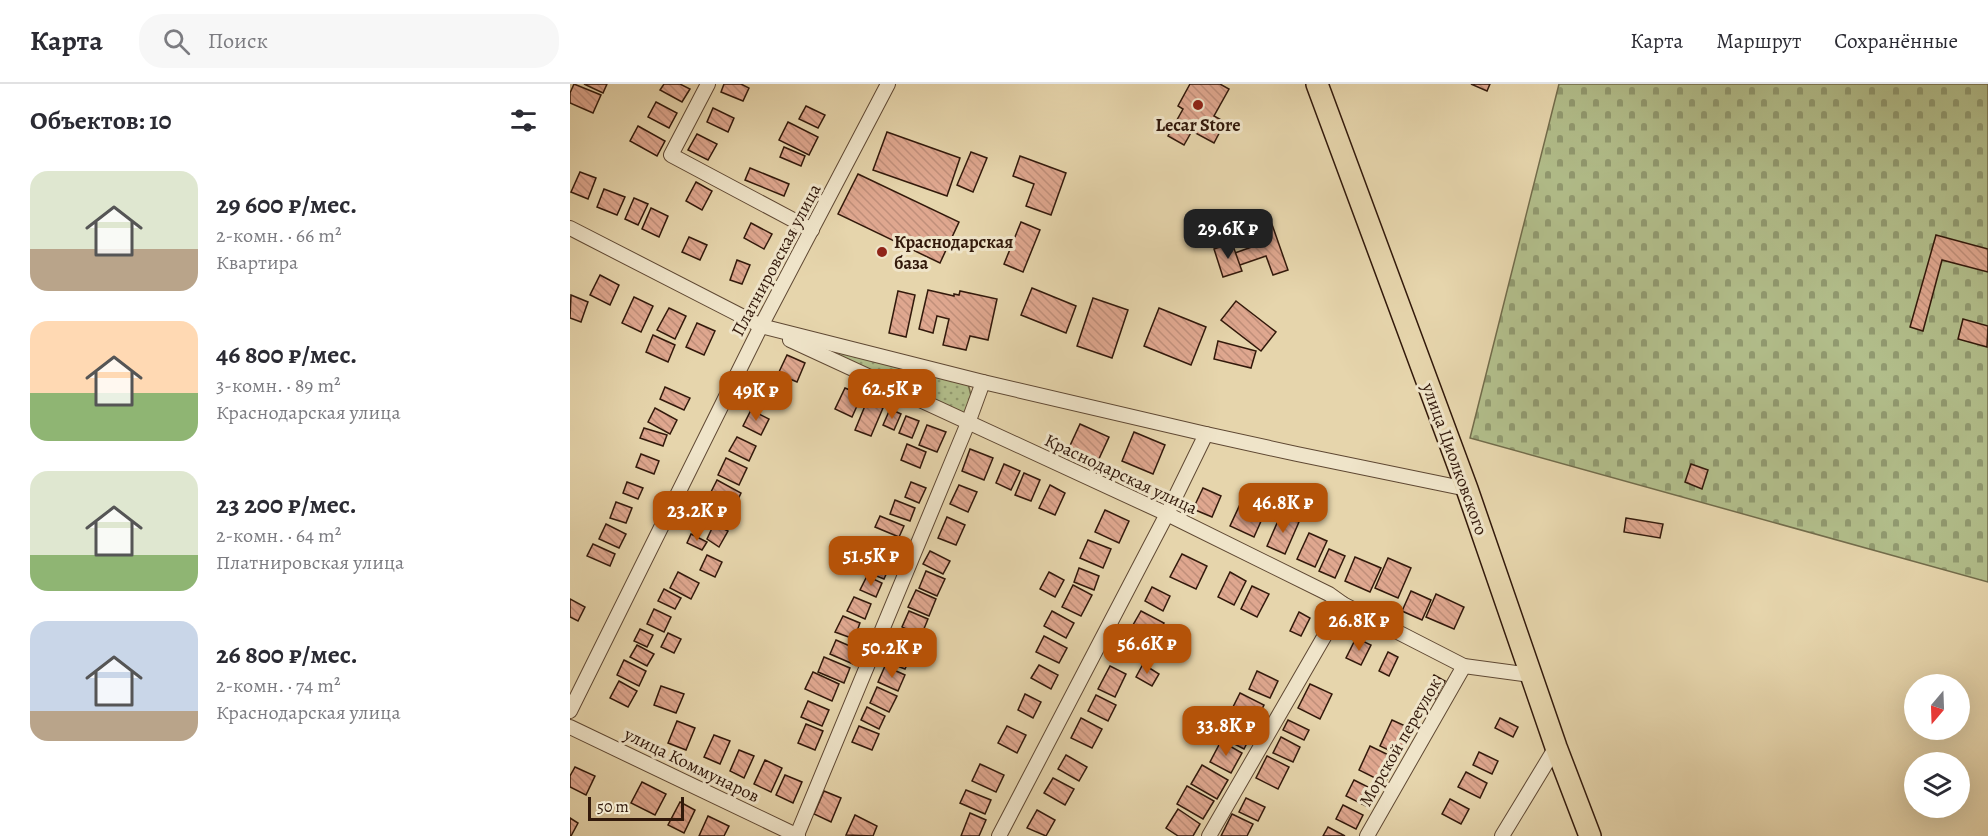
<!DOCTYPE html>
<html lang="ru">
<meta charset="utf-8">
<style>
:root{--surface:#fff;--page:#f7f7f7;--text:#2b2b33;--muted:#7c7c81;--line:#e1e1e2;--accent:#b45309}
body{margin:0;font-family:Alegreya,serif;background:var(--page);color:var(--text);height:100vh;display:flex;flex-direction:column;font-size:22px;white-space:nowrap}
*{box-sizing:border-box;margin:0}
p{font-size:20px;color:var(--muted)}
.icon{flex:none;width:33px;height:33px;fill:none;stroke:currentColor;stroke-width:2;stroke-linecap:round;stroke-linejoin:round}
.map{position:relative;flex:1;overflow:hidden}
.sheet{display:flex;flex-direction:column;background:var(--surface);width:570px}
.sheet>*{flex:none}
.needle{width:39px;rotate:199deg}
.buttons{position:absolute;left:1334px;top:590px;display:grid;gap:12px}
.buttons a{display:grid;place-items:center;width:66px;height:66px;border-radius:50%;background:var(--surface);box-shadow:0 6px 24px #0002;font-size:30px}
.scale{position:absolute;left:18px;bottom:15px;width:96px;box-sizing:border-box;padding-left:6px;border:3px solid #32190b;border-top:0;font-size:16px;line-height:21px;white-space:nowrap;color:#32190b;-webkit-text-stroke:4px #efe4c9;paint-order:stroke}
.price{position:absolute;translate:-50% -51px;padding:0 14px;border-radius:12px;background:var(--accent);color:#fff;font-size:20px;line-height:39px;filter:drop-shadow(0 2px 3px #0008)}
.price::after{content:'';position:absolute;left:50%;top:36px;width:18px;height:14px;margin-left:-9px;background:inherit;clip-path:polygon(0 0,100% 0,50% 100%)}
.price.on{background:#222;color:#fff}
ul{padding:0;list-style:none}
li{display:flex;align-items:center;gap:18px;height:150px;padding:0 30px}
li span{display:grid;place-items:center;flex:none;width:168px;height:120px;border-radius:18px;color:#555}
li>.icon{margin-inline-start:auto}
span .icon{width:72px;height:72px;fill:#fffc;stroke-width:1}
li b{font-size:26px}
h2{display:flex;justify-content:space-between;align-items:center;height:72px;padding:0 30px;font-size:26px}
header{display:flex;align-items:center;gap:36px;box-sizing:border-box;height:84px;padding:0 30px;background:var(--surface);border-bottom:2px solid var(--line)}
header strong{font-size:28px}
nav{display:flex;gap:33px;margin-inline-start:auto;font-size:21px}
.search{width:420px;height:54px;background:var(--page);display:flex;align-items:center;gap:15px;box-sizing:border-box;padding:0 21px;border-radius:24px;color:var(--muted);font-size:22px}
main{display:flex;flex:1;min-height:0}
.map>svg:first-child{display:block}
.grass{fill:url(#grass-dots);stroke:#726c4b;stroke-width:1.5}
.cemetery{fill:url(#cemetery-stones);stroke:#726c4b;stroke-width:1.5}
.building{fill:url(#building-back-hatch);stroke:#32190b;stroke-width:1.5}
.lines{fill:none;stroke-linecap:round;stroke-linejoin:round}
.street-casing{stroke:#5f4833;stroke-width:16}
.primary-casing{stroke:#32190b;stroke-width:24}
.street{stroke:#efe4c9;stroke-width:14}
.primary{stroke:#e6d5ac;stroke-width:21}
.poi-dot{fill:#8f2418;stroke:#efe4c9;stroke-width:2}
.labels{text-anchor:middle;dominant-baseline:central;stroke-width:6;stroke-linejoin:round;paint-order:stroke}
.poi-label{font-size:18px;font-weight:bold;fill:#32190b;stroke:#efe4c9}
.street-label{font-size:18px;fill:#32190b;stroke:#efe4c9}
</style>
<header>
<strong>Карта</strong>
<div class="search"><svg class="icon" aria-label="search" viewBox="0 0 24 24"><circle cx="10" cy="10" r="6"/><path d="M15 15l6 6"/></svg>Поиск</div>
<nav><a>Карта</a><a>Маршрут</a><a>Сохранённые</a></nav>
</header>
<main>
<section class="sheet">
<h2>Объектов: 10<svg class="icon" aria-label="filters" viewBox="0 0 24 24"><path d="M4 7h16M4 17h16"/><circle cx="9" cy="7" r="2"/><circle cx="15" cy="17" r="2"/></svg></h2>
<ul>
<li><span style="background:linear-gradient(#dfe7d0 65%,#b9a48a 0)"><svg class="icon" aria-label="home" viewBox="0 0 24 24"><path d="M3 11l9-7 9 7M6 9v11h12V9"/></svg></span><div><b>29 600 ₽/мес.</b><p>2-комн. · 66 m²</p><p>Квартира</p></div></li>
<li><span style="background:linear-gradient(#ffd9b3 60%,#8fb573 0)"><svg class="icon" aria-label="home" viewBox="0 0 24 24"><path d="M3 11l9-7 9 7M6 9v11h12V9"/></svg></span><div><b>46 800 ₽/мес.</b><p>3-комн. · 89 m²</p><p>Краснодарская улица</p></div></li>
<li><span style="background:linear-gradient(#dfe7d0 70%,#8fb573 0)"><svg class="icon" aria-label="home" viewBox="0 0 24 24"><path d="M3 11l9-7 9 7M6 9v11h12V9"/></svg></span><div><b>23 200 ₽/мес.</b><p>2-комн. · 64 m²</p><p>Платнировская улица</p></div></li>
<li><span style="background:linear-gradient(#c9d6e8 75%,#b9a48a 0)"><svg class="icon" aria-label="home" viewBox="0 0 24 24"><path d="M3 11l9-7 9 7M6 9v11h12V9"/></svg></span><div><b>26 800 ₽/мес.</b><p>2-комн. · 74 m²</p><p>Краснодарская улица</p></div></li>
</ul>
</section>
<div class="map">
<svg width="1418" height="752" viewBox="0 0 1418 752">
<defs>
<pattern id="grass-dots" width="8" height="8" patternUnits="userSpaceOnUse" patternTransform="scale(1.5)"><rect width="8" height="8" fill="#b2be8b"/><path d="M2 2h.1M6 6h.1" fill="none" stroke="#919a70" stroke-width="1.8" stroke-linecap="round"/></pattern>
<pattern id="cemetery-stones" width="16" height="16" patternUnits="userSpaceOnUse" patternTransform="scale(1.5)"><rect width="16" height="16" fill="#b2be8b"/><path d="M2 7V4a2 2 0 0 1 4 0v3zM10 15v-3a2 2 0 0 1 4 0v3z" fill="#919a70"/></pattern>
<pattern id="building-back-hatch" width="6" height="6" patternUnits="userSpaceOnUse" patternTransform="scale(1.5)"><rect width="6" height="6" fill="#dfa78f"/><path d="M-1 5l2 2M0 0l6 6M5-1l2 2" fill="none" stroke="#c08f7a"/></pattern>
</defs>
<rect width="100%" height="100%" fill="#e6d5ac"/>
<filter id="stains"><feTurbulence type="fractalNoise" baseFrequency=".00333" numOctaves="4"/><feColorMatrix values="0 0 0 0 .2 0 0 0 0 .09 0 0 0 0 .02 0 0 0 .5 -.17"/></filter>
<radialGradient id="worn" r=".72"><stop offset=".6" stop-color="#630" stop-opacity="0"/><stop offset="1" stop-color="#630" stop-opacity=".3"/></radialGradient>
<!-- grass -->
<path class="grass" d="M248 263 397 295 402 316 395 331Z"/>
<!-- cemetery -->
<path class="cemetery" d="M989 0H1418V498L900 354Z"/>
<!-- building -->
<g class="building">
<path d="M4 0 31 11 23 29 0 19V9Z"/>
<path d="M14 0H37L33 9Z"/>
<path d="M94 0H110L120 5 112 18 90 6Z"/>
<path d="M154 0H171L179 4 173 17 151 8Z"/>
<path d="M620 0H650L659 5 644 32 655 38 644 59 622 47 614 61 598 52 613 25 608 22Z"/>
<path d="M901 0H920L917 7Z"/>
<path d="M86 18 107 29 99 44 78 33Z"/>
<path d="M236 22 255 31 248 44 229 35Z"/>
<path d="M143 24 164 34 158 48 137 38Z"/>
<path d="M218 38 248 53 239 71 209 56Z"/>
<path d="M68 42 95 57 87 72 60 57Z"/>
<path d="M317 48 390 74 377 112 303 86Z"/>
<path d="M127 50 147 60 138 76 118 66Z"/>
<path d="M214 63 235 72 231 82 210 73Z"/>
<path d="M401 68 417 74 403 108 387 101Z"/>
<path d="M450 72 496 89 481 131 456 122 464 100 443 92Z"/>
<path d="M180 84 219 100 214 112 175 96Z"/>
<path d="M10 88 26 94 18 115 1 108Z"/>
<path d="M288 90 389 138 370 179 268 130Z"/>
<path d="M126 98 142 107 132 126 116 117Z"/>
<path d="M34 105 55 113 47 131 27 123Z"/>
<path d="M64 114 78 120 68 141 55 135Z"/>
<path d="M81 124 98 132 89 153 72 145Z"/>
<path d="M699 132 718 186 703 191 696 172 667 182 662 170 693 159 685 137Z"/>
<path d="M451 138 470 146 453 188 434 180Z"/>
<path d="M181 139 202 150 194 165 174 154Z"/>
<path d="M1366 151 1418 165V188L1372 176 1353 247 1340 243Z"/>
<path d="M119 153 137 161 130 176 112 168Z"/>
<path d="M662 159 672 187 653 193 644 165Z"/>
<path d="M167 176 180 181 172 200 160 196Z"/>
<path d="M30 191 49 201 40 221 20 211Z"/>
<path d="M462 204 506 222 496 249 451 231Z"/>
<path d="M358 206 384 212V210L389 211 390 207 427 215 418 256 400 252 396 266 373 261 379 235 367 232 363 249 349 245Z"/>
<path d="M328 207 345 211 336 253 319 249Z"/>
<path d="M1 211 18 218 11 238 0 234Z"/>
<path d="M64 213 83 222 71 248 52 239Z"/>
<path d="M523 214 558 226 542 274 507 262Z"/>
<path d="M666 217 706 248 691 267 651 236Z"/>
<path d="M99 224 116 232 105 255 87 246Z"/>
<path d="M589 224 636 243 621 281 574 262Z"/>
<path d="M1393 235 1418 242 1417 263 1388 255Z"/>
<path d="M127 239 145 247 134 271 116 263Z"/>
<path d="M83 251 105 261 98 278 76 268Z"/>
<path d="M648 257 686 267 681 284 644 275Z"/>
<path d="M217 271 235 279 227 298 208 290Z"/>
<path d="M196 288 214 298 204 315 187 305Z"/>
<path d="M95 303 120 314 114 326 90 315Z"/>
<path d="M275 304 292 311 282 333 265 325Z"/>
<path d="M297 317 313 324 301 352 285 346Z"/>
<path d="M85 324 107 336 100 350 78 338Z"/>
<path d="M320 325 331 330 324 346 313 341Z"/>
<path d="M181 326 199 335 191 351 173 342Z"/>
<path d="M336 332 349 337 342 354 329 349Z"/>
<path d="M510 340 539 353 527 379 498 366Z"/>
<path d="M357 341 376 348 367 368 349 361Z"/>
<path d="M74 344 97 351 93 362 70 354Z"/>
<path d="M564 348 595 361 583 390 552 377Z"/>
<path d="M167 353 186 362 179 377 159 367Z"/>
<path d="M337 360 356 368 350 384 331 376Z"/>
<path d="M400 365 423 374 414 396 392 387Z"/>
<path d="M71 370 89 377 84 390 66 383Z"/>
<path d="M156 374 177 384 169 401 148 391Z"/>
<path d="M434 380 450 387 441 406 426 399Z"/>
<path d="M1121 380 1138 386 1132 405 1115 398Z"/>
<path d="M454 389 470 396 461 417 445 411Z"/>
<path d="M147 396 171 409 163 426 138 414Z"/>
<path d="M57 398 73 404 68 415 53 409Z"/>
<path d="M341 398 356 404 349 419 335 413Z"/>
<path d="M389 401 407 408 398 428 380 420Z"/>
<path d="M480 401 495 409 485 431 469 424Z"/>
<path d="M633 404 651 412 642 433 623 425Z"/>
<path d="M325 416 345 424 340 437 320 430Z"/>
<path d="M672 416 696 426 684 453 660 442Z"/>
<path d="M46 418 62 424 56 439 40 434Z"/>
<path d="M136 418 156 428 149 440 129 430Z"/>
<path d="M535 426 559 437 549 459 525 448Z"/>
<path d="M711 430 729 438 715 470 697 462Z"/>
<path d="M310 432 334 442 329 453 305 443Z"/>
<path d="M377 433 395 441 386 461 368 454Z"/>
<path d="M1056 434 1093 440 1090 454 1054 448Z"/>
<path d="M36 440 56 450 49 464 29 455Z"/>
<path d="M144 440 158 447 149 463 137 455Z"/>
<path d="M739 449 757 457 745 483 727 475Z"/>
<path d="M121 450 137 458 132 466 117 459Z"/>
<path d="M310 455 327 462 321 474 305 467Z"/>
<path d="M518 456 541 465 533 484 510 474Z"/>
<path d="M23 460 45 470 40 482 17 472Z"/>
<path d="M759 465 775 472 765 494 749 487Z"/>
<path d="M360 467 380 477 373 490 353 480Z"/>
<path d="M612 470 637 482 626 505 600 493Z"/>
<path d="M137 471 152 478 145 493 130 486Z"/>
<path d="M304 472 321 479 314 495 297 488Z"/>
<path d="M785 473 811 484 800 508 775 497Z"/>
<path d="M818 474 841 484 828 514 805 504Z"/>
<path d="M509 484 529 492 524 506 504 498Z"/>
<path d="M356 487 375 495 367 512 349 504Z"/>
<path d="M108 488 129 499 121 515 100 504Z"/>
<path d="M479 488 494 496 485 513 470 505Z"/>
<path d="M660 488 676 497 664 521 648 513Z"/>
<path d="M297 492 312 499 306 513 290 506Z"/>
<path d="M503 501 522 511 511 532 492 523Z"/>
<path d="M682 502 699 510 687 533 671 525Z"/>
<path d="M582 503 600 512 593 527 575 517Z"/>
<path d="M94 505 111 514 105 525 88 517Z"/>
<path d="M346 506 366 515 359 532 338 523Z"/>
<path d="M841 507 861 516 852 536 832 527Z"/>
<path d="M866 510 894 523 884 545 856 533Z"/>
<path d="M284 513 301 520 295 535 277 527Z"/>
<path d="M0 515 15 523 8 537 0 533Z"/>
<path d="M84 525 101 533 94 548 77 540Z"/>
<path d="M339 527 358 535 351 552 332 543Z"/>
<path d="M482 527 504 539 496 554 474 542Z"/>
<path d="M571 527 594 539 586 554 563 541Z"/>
<path d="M729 528 740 534 731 552 720 547Z"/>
<path d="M273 532 290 539 284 555 265 548Z"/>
<path d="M70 545 83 551 77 563 64 557Z"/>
<path d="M331 547 350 555 344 569 325 560Z"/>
<path d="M560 547 576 556 569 571 552 562Z"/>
<path d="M98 549 111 555 104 569 91 563Z"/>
<path d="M474 552 497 564 489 579 466 568Z"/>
<path d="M786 554 801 561 791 581 776 574Z"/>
<path d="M266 556 289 566 283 580 260 570Z"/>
<path d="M67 561 84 570 77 582 60 573Z"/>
<path d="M323 565 341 572 335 585 317 578Z"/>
<path d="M818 568 828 573 819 592 809 587Z"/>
<path d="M254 573 280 584 274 599 248 588Z"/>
<path d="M54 576 76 587 69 602 47 591Z"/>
<path d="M573 580 589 590 582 602 566 593Z"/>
<path d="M469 581 488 591 481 605 461 594Z"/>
<path d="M315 582 335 591 328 607 308 598Z"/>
<path d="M540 582 556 590 545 613 528 605Z"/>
<path d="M687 587 708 597 700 614 679 605Z"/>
<path d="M243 588 269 600 262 617 235 605Z"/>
<path d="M864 591 875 597 865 615 854 610Z"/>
<path d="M49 597 67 607 58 623 40 614Z"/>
<path d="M740 600 762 610 750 635 728 624Z"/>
<path d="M91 602 114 610 106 629 84 621Z"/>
<path d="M307 603 327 612 319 628 300 619Z"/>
<path d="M670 609 694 621 686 637 662 625Z"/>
<path d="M455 610 471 618 463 634 448 626Z"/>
<path d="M526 611 546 621 538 637 518 627Z"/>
<path d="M238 617 259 626 252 642 231 633Z"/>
<path d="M297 623 315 632 309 645 291 636Z"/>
<path d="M660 630 685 643 674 665 649 652Z"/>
<path d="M511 634 532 645 522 664 501 654Z"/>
<path d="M930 634 948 643 943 653 925 644Z"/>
<path d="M718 636 739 646 734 656 713 646Z"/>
<path d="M822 636 842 645 829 671 810 662Z"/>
<path d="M107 637 125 644 116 666 98 659Z"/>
<path d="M236 640 253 647 245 666 228 659Z"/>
<path d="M289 642 309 650 302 666 282 658Z"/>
<path d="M437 642 456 651 447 669 428 659Z"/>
<path d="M144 651 160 657 150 680 134 673Z"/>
<path d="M711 653 730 663 723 678 703 669Z"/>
<path d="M651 657 672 669 661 689 640 678Z"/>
<path d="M800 662 827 675 815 699 789 686Z"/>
<path d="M169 666 184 672 174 694 160 687Z"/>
<path d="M909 668 928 677 922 690 903 681Z"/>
<path d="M496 671 517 683 509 697 488 685Z"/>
<path d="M697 672 719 683 708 705 686 694Z"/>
<path d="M195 676 212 684 201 708 184 700Z"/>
<path d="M410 680 434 691 426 708 402 697Z"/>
<path d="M632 681 658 696 647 715 621 700Z"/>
<path d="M5 683 25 692 16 711 0 703V692Z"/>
<path d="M896 688 917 699 910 714 888 703Z"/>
<path d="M215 691 232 698 223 719 206 711Z"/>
<path d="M483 694 504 705 495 721 474 709Z"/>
<path d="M784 696 806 707 798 723 776 712Z"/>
<path d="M72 698 96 710 85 731 61 719Z"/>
<path d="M617 702 644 717 633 735 607 720Z"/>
<path d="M396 706 421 716 415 730 390 719Z"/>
<path d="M254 707 271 714 261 738 244 730Z"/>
<path d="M676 714 695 723 688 737 669 728Z"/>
<path d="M880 715 899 725 891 740 872 730Z"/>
<path d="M110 718 125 726 114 749 98 741Z"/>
<path d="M773 721 793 731 786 745 766 735Z"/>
<path d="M608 725 630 740 623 752H608L596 744Z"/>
<path d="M467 726 485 736 476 752 457 744Z"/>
<path d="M400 729 416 736 409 752H391Z"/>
<path d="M662 730 683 740 677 752H651Z"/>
<path d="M285 731 307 742 303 752 276 751Z"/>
<path d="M138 732 159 742 154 752H129Z"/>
<path d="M0 734 8 739 1 752H0Z"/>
<path d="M758 743 775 752H753Z"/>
</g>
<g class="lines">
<defs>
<g id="street">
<path d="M138 0 101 71 242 146"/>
<path d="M0 144 191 242 413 298 636 350 727 370 897 405"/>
<path d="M220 256 597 430 759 510 773 520 894 582 961 591"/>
<path d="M0 627 191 242 318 0"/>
<path d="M0 643 228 752"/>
<path d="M227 751 398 339 413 298"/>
<path d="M429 752 597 430 636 350"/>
<path d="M639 752 773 520"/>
<path d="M797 752 894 582"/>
<path d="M932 752 986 663"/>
</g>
<path id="primary" d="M747 0 897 405 986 663 1020 752"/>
</defs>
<!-- street casing -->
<use href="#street" class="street-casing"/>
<!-- primary casing -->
<use href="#primary" class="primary-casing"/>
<!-- street -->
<use href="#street" class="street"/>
<!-- primary -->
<use href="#primary" class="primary"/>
</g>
<!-- markers -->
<g class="poi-dot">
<circle cx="628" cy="21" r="6"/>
<circle cx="312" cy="168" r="6"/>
</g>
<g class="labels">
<!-- poi labels -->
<g class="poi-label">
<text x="628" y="41">Lecar Store</text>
<text x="324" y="158" text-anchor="start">Краснодарская<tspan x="324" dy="21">база</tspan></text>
</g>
<!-- street labels -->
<g class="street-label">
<text transform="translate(206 176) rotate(-62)">Платнировская улица</text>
<text transform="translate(885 375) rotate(70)">улица Циолковского</text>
<text transform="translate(551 390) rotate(25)">Краснодарская улица</text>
<text transform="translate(830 658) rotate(-60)">Морской переулок</text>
<text transform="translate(122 681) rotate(26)">улица Коммунаров</text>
</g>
</g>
<rect width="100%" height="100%" filter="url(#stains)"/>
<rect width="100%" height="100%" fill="url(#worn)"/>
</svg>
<div class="buttons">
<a><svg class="needle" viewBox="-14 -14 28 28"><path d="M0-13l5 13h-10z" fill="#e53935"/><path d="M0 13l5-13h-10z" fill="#7c7c81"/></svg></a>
<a><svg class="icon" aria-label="layers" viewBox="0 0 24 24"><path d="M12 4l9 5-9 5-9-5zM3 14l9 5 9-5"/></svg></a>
</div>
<div class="scale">50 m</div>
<b class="price on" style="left:658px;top:176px">29.6K ₽</b>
<b class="price" style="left:322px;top:336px">62.5K ₽</b>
<b class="price" style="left:186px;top:338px">49K ₽</b>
<b class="price" style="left:713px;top:450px">46.8K ₽</b>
<b class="price" style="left:127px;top:458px">23.2K ₽</b>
<b class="price" style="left:301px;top:503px">51.5K ₽</b>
<b class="price" style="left:789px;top:568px">26.8K ₽</b>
<b class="price" style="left:577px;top:591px">56.6K ₽</b>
<b class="price" style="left:322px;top:595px">50.2K ₽</b>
<b class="price" style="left:656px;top:673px">33.8K ₽</b>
</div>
</main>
